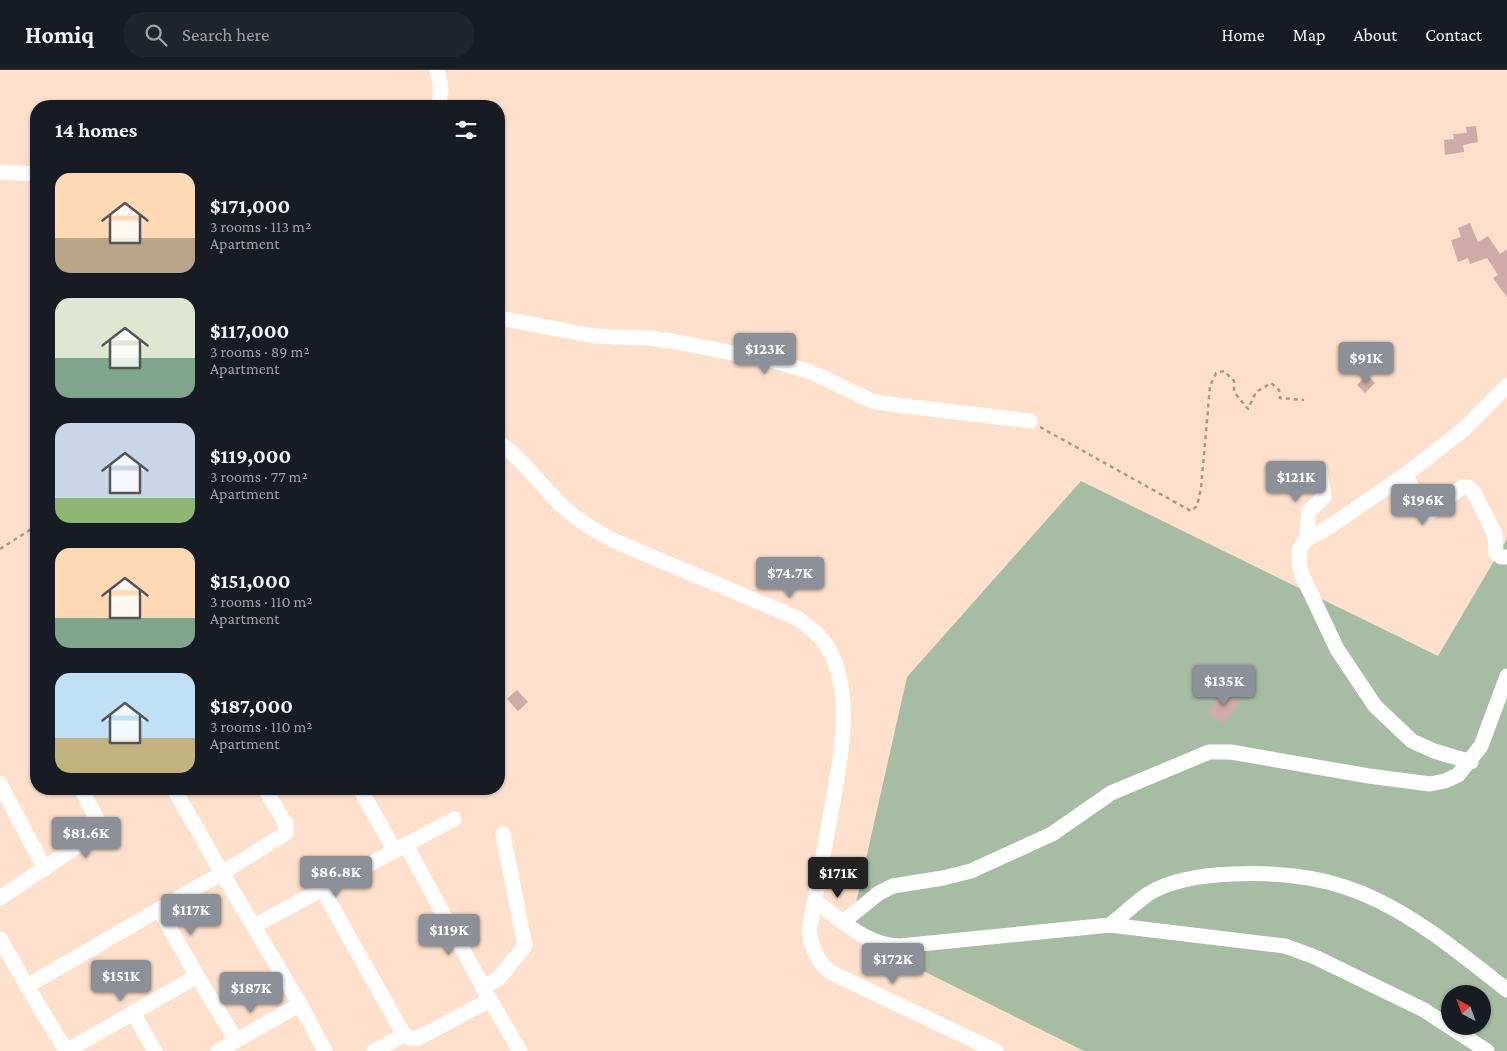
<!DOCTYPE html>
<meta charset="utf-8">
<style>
:root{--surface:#171b24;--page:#20242c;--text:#f1f3f6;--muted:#9ea1a6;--line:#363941;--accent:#8c9099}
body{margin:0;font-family:"Crimson Pro",serif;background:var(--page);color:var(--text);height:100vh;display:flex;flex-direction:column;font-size:19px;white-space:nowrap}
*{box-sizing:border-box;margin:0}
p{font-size:16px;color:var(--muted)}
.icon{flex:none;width:28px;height:28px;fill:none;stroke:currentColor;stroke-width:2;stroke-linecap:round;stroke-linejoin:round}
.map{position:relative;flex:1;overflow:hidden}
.panel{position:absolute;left:30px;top:30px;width:475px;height:695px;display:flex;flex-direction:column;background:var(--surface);border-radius:20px;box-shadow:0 1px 4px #0004}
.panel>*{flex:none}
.needle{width:32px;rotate:319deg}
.tools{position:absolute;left:1441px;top:915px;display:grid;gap:10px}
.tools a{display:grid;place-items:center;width:50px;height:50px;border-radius:50%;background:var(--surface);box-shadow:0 1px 4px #0004;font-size:25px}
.price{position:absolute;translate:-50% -42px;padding:0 11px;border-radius:5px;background:var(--accent);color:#fff;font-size:16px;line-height:32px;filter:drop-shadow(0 1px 2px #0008)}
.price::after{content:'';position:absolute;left:50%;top:30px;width:15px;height:11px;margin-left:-8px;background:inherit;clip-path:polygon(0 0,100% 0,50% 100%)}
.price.active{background:#222;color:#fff}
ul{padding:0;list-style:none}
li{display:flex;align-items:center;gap:15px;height:125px;padding:0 25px}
li span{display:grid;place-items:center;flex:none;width:140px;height:100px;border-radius:15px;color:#555}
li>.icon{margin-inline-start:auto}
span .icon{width:60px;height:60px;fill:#fffc;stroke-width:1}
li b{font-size:21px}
h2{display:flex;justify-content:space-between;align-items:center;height:60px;padding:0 25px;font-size:21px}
header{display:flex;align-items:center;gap:30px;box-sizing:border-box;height:70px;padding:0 25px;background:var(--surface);border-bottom:1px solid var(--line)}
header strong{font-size:24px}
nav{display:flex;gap:28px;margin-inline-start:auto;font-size:18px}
.search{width:350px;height:45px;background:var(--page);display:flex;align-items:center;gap:12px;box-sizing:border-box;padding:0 18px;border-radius:20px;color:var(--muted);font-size:19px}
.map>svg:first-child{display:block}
.forest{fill:#a6bda4;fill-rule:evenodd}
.building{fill:#ceaba6}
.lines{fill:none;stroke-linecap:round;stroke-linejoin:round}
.path{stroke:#af9889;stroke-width:2.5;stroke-dasharray:4 4;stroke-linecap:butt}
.minor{stroke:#fff;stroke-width:15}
</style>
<header>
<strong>Homiq</strong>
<div class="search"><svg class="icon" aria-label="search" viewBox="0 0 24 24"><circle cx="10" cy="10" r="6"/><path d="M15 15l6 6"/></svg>Search here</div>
<nav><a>Home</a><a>Map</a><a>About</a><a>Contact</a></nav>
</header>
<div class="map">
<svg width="1507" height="981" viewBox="0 0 1507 981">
<rect width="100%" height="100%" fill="#fee0cc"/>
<!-- forest -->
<path class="forest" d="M1081 411 1438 586 1507 469V981H1084L849 864 907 607ZM1450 924H1482V956H1450Z"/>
<!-- building -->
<g class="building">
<path d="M1476 56 1478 72 1463 75 1464 82 1445 85 1444 70 1454 69 1453 64 1467 63 1466 57Z"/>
<path d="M1470 153 1478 172 1488 166 1500 184 1507 179V227L1493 208 1498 205 1487 188 1470 194 1468 188 1458 192 1451 170 1461 167 1458 158Z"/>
<path d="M1367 305 1375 313 1365 323 1357 315Z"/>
<path d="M517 620 528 632 518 641 507 629Z"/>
<path d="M1225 620 1241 633 1222 654 1207 641Z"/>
</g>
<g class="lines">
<!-- path -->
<g class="path">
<path d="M1040 357 1191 441 1197 436 1201 418 1210 316 1216 303 1224 301 1234 311V322L1248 339 1256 322 1271 313 1279 320 1280 328 1304 330"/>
<path d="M0 479 36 456"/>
</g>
<!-- minor -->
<g class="minor">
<path d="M437 0 441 18 439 36"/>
<path d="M0 102 36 104"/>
<path d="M499 248 594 266 649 268 677 272 774 291 811 302 872 331 888 334 1030 351"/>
<path d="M499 373C526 391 543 420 568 441 580 452 596 461 610 469L797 548C809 557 822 566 829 580 857 628 837 707 828 759 822 793 816 826 809 860 812 878 816 889 830 902L996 981"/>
<path d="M1405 405 1427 441 1431 442 1462 417H1468L1473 421 1495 464 1496 483 1501 487H1507"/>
<path d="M1306 470 1309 441 1324 427 1320 399"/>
<path d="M1471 692 1434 681 1412 671 1375 636 1337 579 1302 505 1299 492 1300 478 1306 470 1332 455 1405 405 1463 360 1507 316"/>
<path d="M0 714 45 799"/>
<path d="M174 719 222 803 286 763V754L265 719"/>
<path d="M360 719 394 779"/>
<path d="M406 775 490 930 520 981"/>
<path d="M322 819 404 965 410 968H418L490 930"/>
<path d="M0 828 95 764 99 758 98 751 81 719"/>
<path d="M815 831C841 850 866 875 900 876L1110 855 1285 876 1315 887 1424 940 1487 981"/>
<path d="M159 839 197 906"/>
<path d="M843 852 879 823 893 816 943 808 971 801 1052 764 1111 723 1209 682H1231L1369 706 1430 714 1445 711 1458 705 1481 676 1507 606"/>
<path d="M1110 855C1123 845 1135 833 1148 824 1172 809 1205 805 1233 804 1358 798 1414 847 1507 920"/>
<path d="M254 856 454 749"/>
<path d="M0 869 27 916"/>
<path d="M482 917 498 909 525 876 503 764"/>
<path d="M133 943 197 906 236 970"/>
<path d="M155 981 133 943 66 981 27 916 222 803 300 934 325 981"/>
<path d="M218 981 300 934"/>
<path d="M374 981 404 965"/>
</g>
</g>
</svg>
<div class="tools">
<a><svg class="needle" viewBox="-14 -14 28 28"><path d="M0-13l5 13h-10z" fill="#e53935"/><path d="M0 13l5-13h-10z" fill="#9ea1a6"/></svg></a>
</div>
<b class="price" style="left:765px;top:305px">$123K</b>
<b class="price" style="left:1366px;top:314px">$91K</b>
<b class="price" style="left:1296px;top:433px">$121K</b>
<b class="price" style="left:1423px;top:456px">$196K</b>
<b class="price" style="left:790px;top:529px">$74.7K</b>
<b class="price" style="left:1224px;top:637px">$135K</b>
<b class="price" style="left:86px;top:789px">$81.6K</b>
<b class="price" style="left:336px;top:828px">$86.8K</b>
<b class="price active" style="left:838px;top:829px">$171K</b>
<b class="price" style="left:191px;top:866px">$117K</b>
<b class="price" style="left:449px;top:886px">$119K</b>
<b class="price" style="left:893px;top:915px">$172K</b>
<b class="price" style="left:121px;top:932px">$151K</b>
<b class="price" style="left:251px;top:944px">$187K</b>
<section class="panel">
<h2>14 homes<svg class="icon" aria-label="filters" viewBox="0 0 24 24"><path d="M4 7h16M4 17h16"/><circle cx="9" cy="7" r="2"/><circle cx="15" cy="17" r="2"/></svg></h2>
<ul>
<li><span style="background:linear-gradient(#ffd9b3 65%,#b9a48a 0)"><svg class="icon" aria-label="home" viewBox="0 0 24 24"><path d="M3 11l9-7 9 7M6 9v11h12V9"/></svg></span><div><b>$171,000</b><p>3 rooms · 113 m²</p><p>Apartment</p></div></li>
<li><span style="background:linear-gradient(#dfe7d0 60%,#7fa58c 0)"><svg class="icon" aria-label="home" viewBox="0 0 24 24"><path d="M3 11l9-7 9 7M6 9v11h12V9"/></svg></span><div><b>$117,000</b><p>3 rooms · 89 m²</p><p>Apartment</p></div></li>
<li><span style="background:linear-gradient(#c9d6e8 75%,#8fb573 0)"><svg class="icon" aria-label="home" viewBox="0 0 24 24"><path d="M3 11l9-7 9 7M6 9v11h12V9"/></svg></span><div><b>$119,000</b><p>3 rooms · 77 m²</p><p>Apartment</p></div></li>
<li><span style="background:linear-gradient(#ffd9b3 70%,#7fa58c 0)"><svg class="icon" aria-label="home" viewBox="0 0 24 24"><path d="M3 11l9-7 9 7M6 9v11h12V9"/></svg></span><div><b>$151,000</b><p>3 rooms · 110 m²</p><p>Apartment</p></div></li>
<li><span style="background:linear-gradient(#bfe0f5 65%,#c2b280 0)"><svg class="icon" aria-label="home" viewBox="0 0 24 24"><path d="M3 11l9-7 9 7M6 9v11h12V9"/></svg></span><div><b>$187,000</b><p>3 rooms · 110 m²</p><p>Apartment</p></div></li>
</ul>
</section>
</div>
